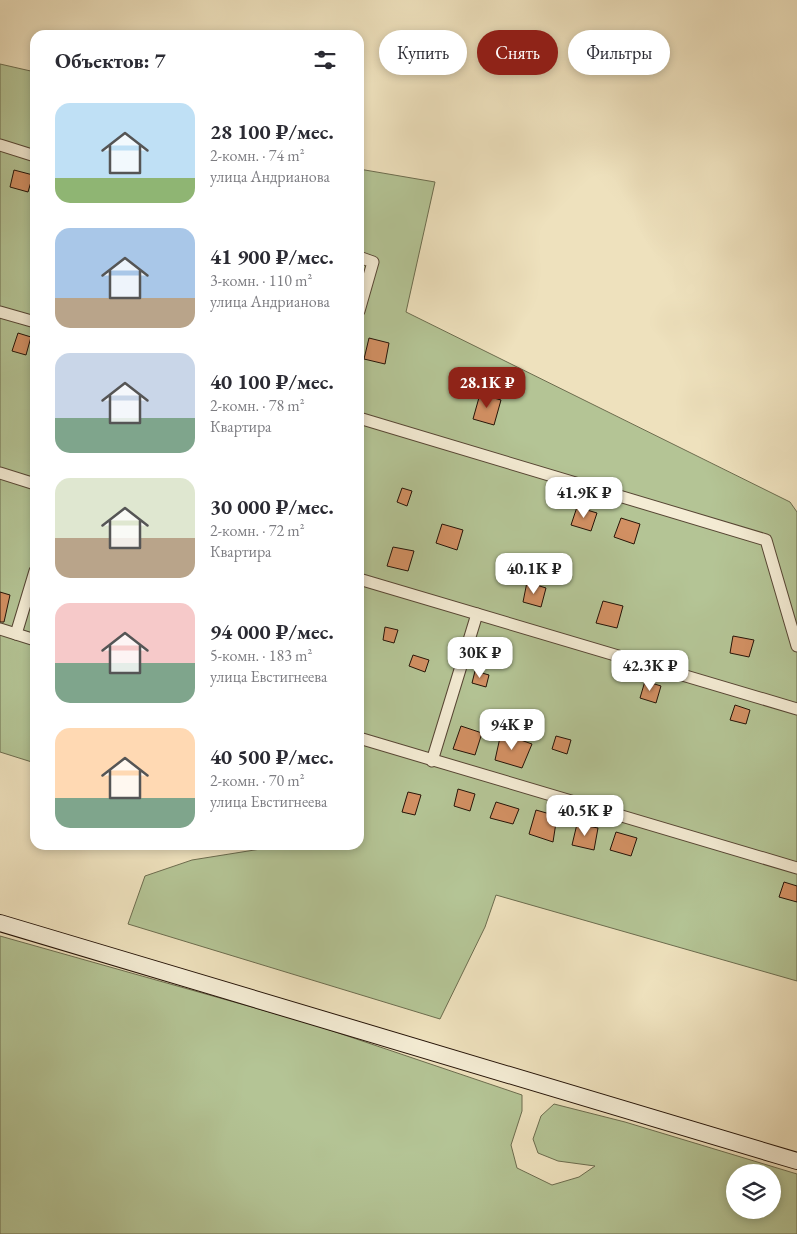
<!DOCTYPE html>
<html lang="ru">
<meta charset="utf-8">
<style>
:root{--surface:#fff;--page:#f2f2f3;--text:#2b2b33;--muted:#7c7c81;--accent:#8f2418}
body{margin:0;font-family:"EB Garamond",serif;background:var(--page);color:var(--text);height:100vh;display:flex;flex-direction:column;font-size:19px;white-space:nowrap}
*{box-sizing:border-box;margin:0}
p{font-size:16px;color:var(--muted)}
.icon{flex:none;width:28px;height:28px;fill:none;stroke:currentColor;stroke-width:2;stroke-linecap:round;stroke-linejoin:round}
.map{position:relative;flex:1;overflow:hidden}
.sheet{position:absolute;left:30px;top:30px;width:334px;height:820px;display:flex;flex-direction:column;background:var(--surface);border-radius:15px;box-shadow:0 2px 8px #0003}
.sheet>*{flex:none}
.banner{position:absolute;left:379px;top:30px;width:342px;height:45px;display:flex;gap:10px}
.buttons{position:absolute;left:726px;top:1164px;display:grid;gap:10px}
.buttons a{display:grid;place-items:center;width:55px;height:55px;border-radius:50%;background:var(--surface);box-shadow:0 2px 8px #0003;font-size:25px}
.price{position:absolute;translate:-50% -42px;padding:0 11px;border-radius:10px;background:#fff;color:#222;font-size:16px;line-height:32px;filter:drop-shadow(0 1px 2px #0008)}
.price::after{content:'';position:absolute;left:50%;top:30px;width:15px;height:11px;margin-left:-8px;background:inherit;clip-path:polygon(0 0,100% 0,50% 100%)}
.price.active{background:var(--accent);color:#fff}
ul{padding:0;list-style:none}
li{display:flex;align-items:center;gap:15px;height:125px;padding:0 25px}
li span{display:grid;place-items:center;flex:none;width:140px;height:100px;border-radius:15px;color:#555}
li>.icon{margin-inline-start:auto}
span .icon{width:60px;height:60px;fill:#fffc;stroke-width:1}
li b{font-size:21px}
h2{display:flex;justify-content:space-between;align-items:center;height:60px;padding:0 25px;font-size:21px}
.tag{padding:0 18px;border-radius:22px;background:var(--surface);box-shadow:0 2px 8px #0003;font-size:18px;line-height:45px}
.tag.active{background:var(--accent);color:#fff}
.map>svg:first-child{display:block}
.green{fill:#b4c495;stroke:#6c6c4e;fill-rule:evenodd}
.building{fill:#d29063;stroke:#251307}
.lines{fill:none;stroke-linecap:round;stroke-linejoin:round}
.minor-casing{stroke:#574634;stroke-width:13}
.secondary-casing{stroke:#251307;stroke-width:18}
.minor{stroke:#f4ecd4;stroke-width:11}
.secondary{stroke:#f4ecd4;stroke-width:16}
</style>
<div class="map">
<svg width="797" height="1234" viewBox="0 0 797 1234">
<rect width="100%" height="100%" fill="#eee1bd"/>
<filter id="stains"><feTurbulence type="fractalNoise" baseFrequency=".004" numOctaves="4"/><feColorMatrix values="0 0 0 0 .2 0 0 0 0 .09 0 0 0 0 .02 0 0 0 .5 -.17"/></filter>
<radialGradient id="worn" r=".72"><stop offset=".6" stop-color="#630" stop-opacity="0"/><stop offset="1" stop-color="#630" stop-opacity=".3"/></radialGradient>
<!-- green -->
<g class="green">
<path d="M0 64 35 72V763L0 752Z"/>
<path d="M359 169 435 182 406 312 790 502 797 512V981L496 895 485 927 440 1019 128 924 145 876 192 860 267 848 269 845H359Z"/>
<path d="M0 936 312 1024 522 1095V1111L511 1145 517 1168 552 1185 579 1177 595 1166 558 1161 538 1153 533 1139 541 1116 554 1104 625 1122 797 1174V1234H0ZM735 1172H772V1210H735Z"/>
</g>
<!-- building -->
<g class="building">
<path d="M14 170 33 175 28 192 10 187Z"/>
<path d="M18 333 31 337 26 355 12 351Z"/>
<path d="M369 338 389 343 385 364 364 359Z"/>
<path d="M480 394 501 400 494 425 473 419Z"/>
<path d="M402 488 412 491 407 506 397 502Z"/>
<path d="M577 507 597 513 591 531 571 525Z"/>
<path d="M621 518 640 524 634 544 614 537Z"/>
<path d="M442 524 463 530 457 550 436 543Z"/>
<path d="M393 547 414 551 408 571 387 566Z"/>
<path d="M527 582 546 588 541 607 523 602Z"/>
<path d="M0 592 10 595 4 622H0Z"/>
<path d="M603 601 623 606 617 628 596 623Z"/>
<path d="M385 627 398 630 394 643 383 640Z"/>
<path d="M733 636 754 640 749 657 730 653Z"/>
<path d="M413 655 429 660 425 672 409 666Z"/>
<path d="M475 671 489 675 486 687 472 683Z"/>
<path d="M645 681 661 686 656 703 640 698Z"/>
<path d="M735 705 750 710 746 724 730 720Z"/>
<path d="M461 726 482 733 475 755 453 749Z"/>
<path d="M501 733 532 744 522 768 495 760Z"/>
<path d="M556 736 571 740 567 754 552 749Z"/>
<path d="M458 789 475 794 470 811 454 806Z"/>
<path d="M408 792 421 795 415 815 402 812Z"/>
<path d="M496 802 519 809 513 824 490 818Z"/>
<path d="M536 810 557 816 553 842 529 834Z"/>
<path d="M577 824 598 828 594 850 572 845Z"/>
<path d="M616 832 637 838 631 856 610 850Z"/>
<path d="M784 882 797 886V902L779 897Z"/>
</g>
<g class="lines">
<defs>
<g id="minor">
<path d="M0 145 35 156"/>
<path d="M359 257 373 262 359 311"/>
<path d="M0 312 35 322"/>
<path d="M359 418 766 540 797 646"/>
<path d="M0 473 35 484"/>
<path d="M359 579 797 709"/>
<path d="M0 629 35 640"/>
<path d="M16 634 35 571"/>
<path d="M359 738 797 868"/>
<path d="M432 761 477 614"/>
</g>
<path id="secondary" d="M0 923 797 1161"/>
</defs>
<!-- minor casing -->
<use href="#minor" class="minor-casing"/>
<!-- secondary casing -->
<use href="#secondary" class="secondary-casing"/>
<!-- minor -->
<use href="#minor" class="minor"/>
<!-- secondary -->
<use href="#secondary" class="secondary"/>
</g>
<rect width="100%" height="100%" filter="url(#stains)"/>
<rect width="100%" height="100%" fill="url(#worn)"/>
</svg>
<div class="buttons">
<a><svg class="icon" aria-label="layers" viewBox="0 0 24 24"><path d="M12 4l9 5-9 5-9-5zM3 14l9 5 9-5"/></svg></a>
</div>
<b class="price active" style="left:487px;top:409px">28.1K ₽</b>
<b class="price" style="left:584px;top:519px">41.9K ₽</b>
<b class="price" style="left:534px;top:595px">40.1K ₽</b>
<b class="price" style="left:480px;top:679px">30K ₽</b>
<b class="price" style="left:650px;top:692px">42.3K ₽</b>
<b class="price" style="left:512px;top:751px">94K ₽</b>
<b class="price" style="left:585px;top:837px">40.5K ₽</b>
<div class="banner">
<a class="tag">Купить</a>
<a class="tag active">Снять</a>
<a class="tag">Фильтры</a>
</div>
<section class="sheet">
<h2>Объектов: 7<svg class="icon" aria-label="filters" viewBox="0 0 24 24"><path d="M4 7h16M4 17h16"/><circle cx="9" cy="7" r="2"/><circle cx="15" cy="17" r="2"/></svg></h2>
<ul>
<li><span style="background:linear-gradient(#bfe0f5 75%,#8fb573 0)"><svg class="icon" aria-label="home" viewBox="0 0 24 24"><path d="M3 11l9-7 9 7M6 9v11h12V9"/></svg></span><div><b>28 100 ₽/мес.</b><p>2-комн. · 74 m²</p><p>улица Андрианова</p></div></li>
<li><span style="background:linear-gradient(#a9c7e8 70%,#b9a48a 0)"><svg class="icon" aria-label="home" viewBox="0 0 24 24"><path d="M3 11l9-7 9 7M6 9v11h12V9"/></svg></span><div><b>41 900 ₽/мес.</b><p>3-комн. · 110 m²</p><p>улица Андрианова</p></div></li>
<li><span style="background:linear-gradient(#c9d6e8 65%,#7fa58c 0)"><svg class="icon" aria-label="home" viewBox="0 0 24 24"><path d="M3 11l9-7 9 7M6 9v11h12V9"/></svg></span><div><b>40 100 ₽/мес.</b><p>2-комн. · 78 m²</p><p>Квартира</p></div></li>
<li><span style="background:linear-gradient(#dfe7d0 60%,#b9a48a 0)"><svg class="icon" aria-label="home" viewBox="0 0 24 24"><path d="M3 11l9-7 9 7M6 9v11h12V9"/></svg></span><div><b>30 000 ₽/мес.</b><p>2-комн. · 72 m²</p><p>Квартира</p></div></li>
<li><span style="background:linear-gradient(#f6c9c9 60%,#7fa58c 0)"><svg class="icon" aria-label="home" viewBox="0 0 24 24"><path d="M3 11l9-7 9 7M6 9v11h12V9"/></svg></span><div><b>94 000 ₽/мес.</b><p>5-комн. · 183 m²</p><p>улица Евстигнеева</p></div></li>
<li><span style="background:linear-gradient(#ffd9b3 70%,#7fa58c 0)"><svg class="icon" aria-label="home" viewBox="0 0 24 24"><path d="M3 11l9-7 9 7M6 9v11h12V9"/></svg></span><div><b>40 500 ₽/мес.</b><p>2-комн. · 70 m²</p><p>улица Евстигнеева</p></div></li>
</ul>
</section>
</div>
